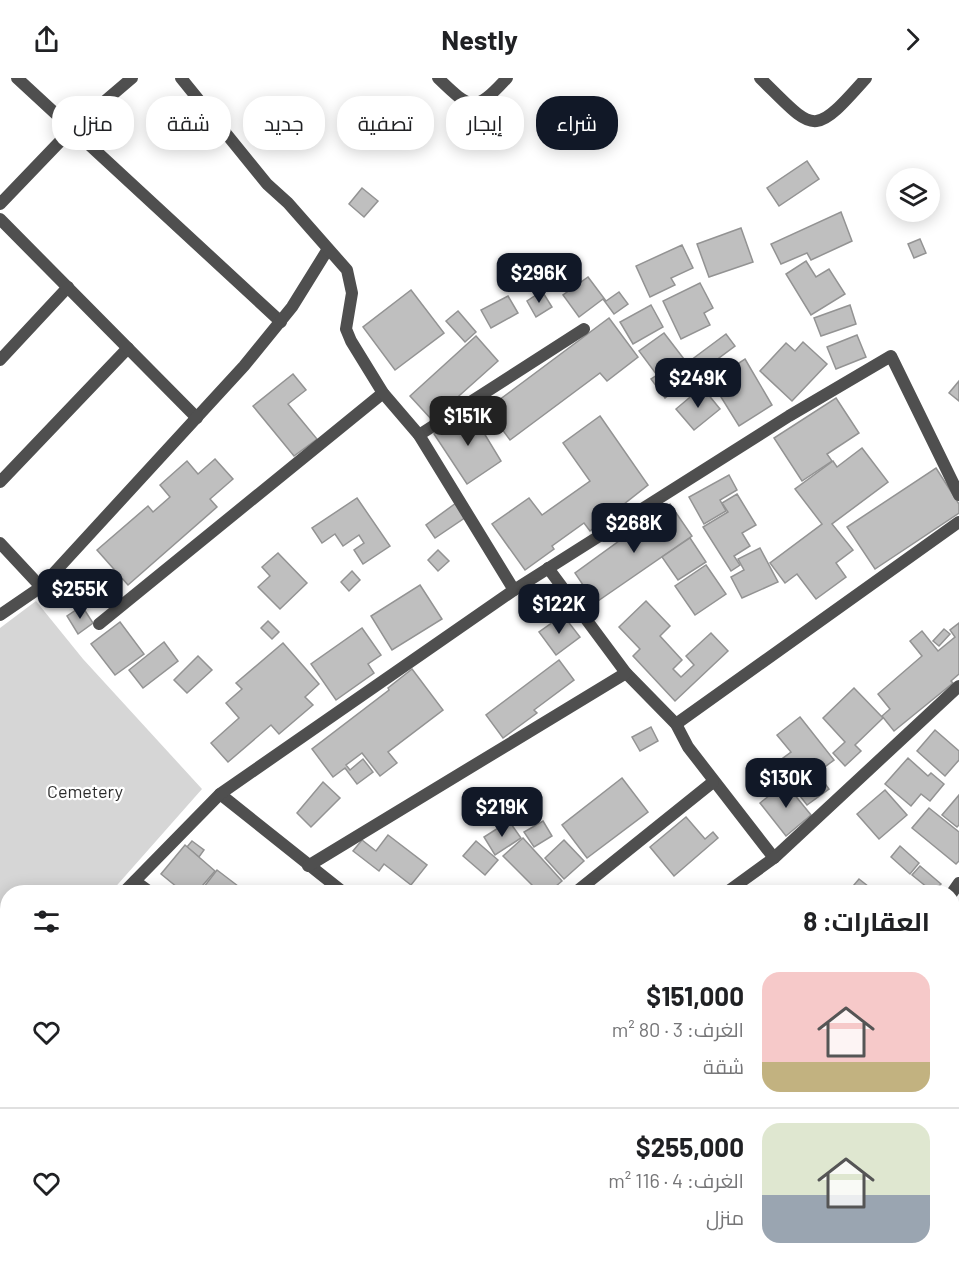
<!DOCTYPE html>
<html lang="ar">
<meta charset="utf-8">
<style>
:root{--surface:#fff;--page:#f6f6f6;--text:#202124;--muted:#757577;--line:#e0e0e0;--accent:#111827}
body{margin:0;font-family:Barlow,Cairo,sans-serif;background:var(--page);color:var(--text);direction:rtl;height:100vh;display:flex;flex-direction:column;font-size:22px;white-space:nowrap}
*{box-sizing:border-box;margin:0}
p{font-size:20px;color:var(--muted)}
.icon{flex:none;width:33px;height:33px;fill:none;stroke:currentColor;stroke-width:2;stroke-linecap:round;stroke-linejoin:round}
.map{position:relative;flex:1;overflow:hidden;direction:ltr}
.details{position:absolute;left:0px;top:807px;width:960px;height:384px;display:flex;flex-direction:column;background:var(--surface);border-radius:24px 24px 0 0;box-shadow:0 3px 15px #0003;direction:rtl}
.details>*{flex:none}
.banner{position:absolute;left:18px;top:18px;width:600px;height:54px;direction:rtl;display:flex;gap:12px}
.controls{position:absolute;left:886px;top:90px;display:grid;gap:12px}
.controls a{display:grid;place-items:center;width:54px;height:54px;border-radius:50%;background:var(--surface);box-shadow:0 3px 15px #0003;font-size:30px}
.price{position:absolute;translate:-50% -51px;padding:0 14px;border-radius:12px;background:var(--accent);color:#fff;font-size:20px;line-height:39px;filter:drop-shadow(0 2px 3px #0008)}
.price::after{content:'';position:absolute;left:50%;top:36px;width:18px;height:14px;margin-left:-9px;background:inherit;clip-path:polygon(0 0,100% 0,50% 100%)}
.price.selected{background:#222;color:#fff}
ul{padding:0;list-style:none}
li{display:flex;align-items:center;gap:18px;height:150px;padding:0 30px}
li+li{border-top:2px solid var(--line)}
li span{display:grid;place-items:center;flex:none;width:168px;height:120px;border-radius:18px;color:#555}
li>.icon{margin-inline-start:auto}
span .icon{width:72px;height:72px;fill:#fffc;stroke-width:1}
li b{font-size:26px}
h2{display:flex;justify-content:space-between;align-items:center;height:72px;padding:0 30px;font-size:26px}
.pill{padding:0 21px;border-radius:24px;background:var(--surface);box-shadow:0 3px 15px #0003;font-size:21px;line-height:54px}
.pill.selected{background:var(--accent);color:#fff}
header{display:flex;justify-content:space-between;align-items:center;height:78px;padding:0 30px;background:var(--surface);font-size:27px;font-weight:700}
.map>svg:first-child{display:block}
.green{fill:#d6d6d6}
.building{fill:#bfbfbf;stroke:#939393;stroke-width:1.5}
.lines{fill:none;stroke-linecap:round;stroke-linejoin:round}
.service{stroke:#4f4f4f;stroke-width:12}
.minor{stroke:#4f4f4f;stroke-width:12}
.tertiary{stroke:#4f4f4f;stroke-width:12}
.labels{text-anchor:middle;dominant-baseline:central;stroke-width:4.5;stroke-linejoin:round;paint-order:stroke}
.park-label{font-size:18px;fill:#2d2d2d;stroke:#fff}
</style>
<header><svg class="icon" aria-label="forward" viewBox="0 0 24 24"><path d="M9 5l7 7-7 7"/></svg>Nestly<svg class="icon" aria-label="share" viewBox="0 0 24 24"><path d="M12 15V3M7 8l5-5 5 5M5 13v7h14v-7"/></svg></header>
<div class="map">
<svg width="959" height="1191" viewBox="0 0 959 1191">
<rect width="100%" height="100%" fill="#fff"/>
<!-- green -->
<path class="green" d="M36 523 83 581 202 711 111 814H8L7 932 0 940V550Z"/>
<!-- building -->
<g class="building">
<path d="M807 83 819 101 779 128 767 110Z"/>
<path d="M362 110 378 123 364 139 349 126Z"/>
<path d="M841 134 852 163 811 182 807 175 781 186 771 166Z"/>
<path d="M741 150 753 184 709 199 697 166Z"/>
<path d="M920 161 926 175 914 180 908 166Z"/>
<path d="M682 167 693 190 671 200 675 207 650 219 636 188Z"/>
<path d="M806 183 816 199 829 191 845 216 811 237 786 196Z"/>
<path d="M588 199 606 223 619 214 628 226 614 236 603 221 579 239 563 217Z"/>
<path d="M700 205 713 230 704 235 710 247 681 261 663 223Z"/>
<path d="M411 212 444 255 395 292 363 249Z"/>
<path d="M542 213 552 229 536 239 527 223Z"/>
<path d="M508 218 518 235 491 250 481 232Z"/>
<path d="M651 227 663 249 633 266 620 244Z"/>
<path d="M850 227 856 246 821 258 814 240Z"/>
<path d="M458 233 476 254 465 264 446 243Z"/>
<path d="M609 240 638 279 607 303 600 295 510 362 487 331Z"/>
<path d="M664 255 687 285 726 256 735 268 665 320 651 301 657 297 639 273Z"/>
<path d="M857 257 866 279 836 291 827 269Z"/>
<path d="M476 258 498 283 432 342 410 318Z"/>
<path d="M803 264 827 286 792 323 760 293 786 265 795 273Z"/>
<path d="M745 281 772 327 739 348 711 303Z"/>
<path d="M293 296 306 312 288 326 317 361 294 378 253 328Z"/>
<path d="M959 303V323L949 315Z"/>
<path d="M702 309 720 331 694 352 676 331Z"/>
<path d="M836 320 859 355 827 376 832 383 802 403 774 360Z"/>
<path d="M470 332 501 383 467 406 434 356Z"/>
<path d="M600 338 648 407 590 453 584 445 552 468 554 471 525 492 492 446 529 420 542 437 590 403 563 365Z"/>
<path d="M862 370 888 404 832 446 853 472 836 485 846 499 816 521 797 496 785 505 770 485 822 446 795 411 833 383 837 389Z"/>
<path d="M215 381 233 401 210 421 217 429 128 507 97 472 148 428 153 434 170 419 160 407 187 383 198 396Z"/>
<path d="M936 390 959 426V435L875 491 847 449Z"/>
<path d="M729 397 737 412 720 422 726 433 704 446 689 419Z"/>
<path d="M737 416 756 447 742 455 750 468 734 478 740 487 731 493 703 449 728 434 722 425Z"/>
<path d="M357 420 390 468 363 486 354 472 364 465 359 457 343 468 335 456 322 465 312 450Z"/>
<path d="M456 425 466 439 435 460 426 447Z"/>
<path d="M670 426 692 458 595 525 575 495Z"/>
<path d="M690 460 706 484 678 502 662 479Z"/>
<path d="M760 470 778 504 742 520 731 499 744 492 738 481Z"/>
<path d="M438 472 449 483 438 493 428 482Z"/>
<path d="M278 475 307 505 280 531 258 509 270 498 262 489Z"/>
<path d="M706 487 726 516 695 537 675 508Z"/>
<path d="M352 493 360 502 349 513 341 504Z"/>
<path d="M420 507 442 541 392 572 371 538Z"/>
<path d="M646 523 670 548 660 558 682 582 673 591 681 599 694 587 686 578 711 555 728 573 675 623 633 578 640 571 619 549Z"/>
<path d="M82 528 93 545 78 556 67 538Z"/>
<path d="M563 537 580 559 556 577 539 554Z"/>
<path d="M268 543 279 554 272 561 261 550Z"/>
<path d="M120 544 144 576 115 597 91 566Z"/>
<path d="M959 545V596L951 603 953 605 894 653 882 638 890 631 878 616 922 578 910 563 922 553 938 573 955 559 950 552Z"/>
<path d="M362 550 381 577 368 586 374 595 336 622 311 586Z"/>
<path d="M944 551 950 556 939 568 933 563Z"/>
<path d="M164 564 178 583 143 610 129 592Z"/>
<path d="M283 565 319 606 305 619 313 627 279 656 271 647 228 684 211 665 239 640 226 625 242 611 236 605Z"/>
<path d="M198 578 212 592 187 615 174 602Z"/>
<path d="M559 582 574 602 534 632 537 635 503 660 486 637Z"/>
<path d="M412 591 443 632 388 674 397 685 380 698 362 675 346 687 350 692 363 681 373 694 357 706 345 690 333 699 312 671 389 612 388 610Z"/>
<path d="M854 610 883 640 855 667 861 673 845 688 833 675 845 664 823 640Z"/>
<path d="M800 639 834 682 817 695 829 711 807 727 775 686 791 674 777 657Z"/>
<path d="M651 649 658 663 640 673 632 659Z"/>
<path d="M935 652 959 673V682L945 698 917 673Z"/>
<path d="M908 680 928 698 931 695 944 706 930 723 921 716 911 728 885 706Z"/>
<path d="M622 700 648 734 587 780 562 747Z"/>
<path d="M323 704 340 720 311 749 297 735Z"/>
<path d="M785 705 811 737 786 758 760 725Z"/>
<path d="M885 712 907 737 879 761 857 736Z"/>
<path d="M959 717V747L957 749 942 737Z"/>
<path d="M929 730 959 754V783L956 786 912 750Z"/>
<path d="M686 739 705 761 713 754 718 760 674 798 650 769Z"/>
<path d="M509 743 521 760 495 777 484 759Z"/>
<path d="M543 743 552 758 534 769 524 754Z"/>
<path d="M388 757 427 787 411 807 384 786 379 793 353 773 362 762 376 773Z"/>
<path d="M523 760 562 803 549 814H539L503 778Z"/>
<path d="M564 762 584 783 564 801 545 780Z"/>
<path d="M192 763 204 772 199 779 187 769Z"/>
<path d="M476 763 498 782 485 797 463 778Z"/>
<path d="M185 767 215 793 197 814H183L161 796Z"/>
<path d="M900 768 919 785 910 796 891 779Z"/>
<path d="M920 788 941 806 933 814 912 797Z"/>
<path d="M217 792 238 808 233 814H200Z"/>
<path d="M859 801 873 812 871 814H848Z"/>
<path d="M959 843V884L952 879V851Z"/>
<path d="M8 1023V1051L0 1045V1032Z"/>
<path d="M187 1184H203L198 1191Z"/>
<path d="M220 1184H264L270 1188 268 1191H215Z"/>
<path d="M303 1184H334L338 1187 336 1191H313Z"/>
<path d="M343 1184H369L375 1188 379 1184H433L427 1191H409L402 1186 398 1191H338Z"/>
<path d="M443 1184H460L470 1191H437Z"/>
<path d="M496 1184H522L516 1191H507Z"/>
<path d="M536 1184H574L577 1186 573 1191H530Z"/>
<path d="M703 1184H746L740 1191H702L699 1189Z"/>
<path d="M747 1184H787L782 1191H742Z"/>
</g>
<g class="lines">
<!-- service -->
<g class="service">
<path d="M0 282 68 209"/>
<path d="M0 404 128 270"/>
<path d="M0 1150 8 1152"/>
<path d="M33 1184 37 1191"/>
</g>
<!-- minor -->
<g class="minor">
<path d="M17 0 281 244"/>
<path d="M438 0C471 32 475 35 507 0"/>
<path d="M760 0C815 54 812 61 866 0"/>
<path d="M0 126 71 52 132 0"/>
<path d="M0 141 197 340"/>
<path d="M419 357 584 251"/>
<path d="M0 465 41 509"/>
<path d="M548 490 626 595 676 646 688 669 774 780"/>
<path d="M514 512 789 338 891 278 959 417"/>
<path d="M0 537 41 509 244 288 292 229 328 171"/>
<path d="M99 546 383 315"/>
<path d="M676 646 959 444"/>
<path d="M220 716 343 814"/>
<path d="M308 788 626 595"/>
<path d="M135 803 150 814"/>
<path d="M576 814 713 704"/>
<path d="M727 814 774 780 959 608"/>
<path d="M952 815 959 805"/>
<path d="M0 986 8 992"/>
<path d="M952 1010 959 999"/>
<path d="M274 1184 284 1191"/>
<path d="M467 1184 478 1191"/>
<path d="M660 1184 671 1191"/>
<path d="M854 1184 858 1191"/>
<path d="M684 1191 689 1184"/>
</g>
<!-- tertiary -->
<g class="tertiary">
<path d="M124 814 220 716 514 512 419 357 383 315 351 263 346 251 352 215 347 192 288 125 267 106 181 0"/>
<path d="M0 941 8 933"/>
</g>
</g>
<g class="labels">
<!-- park labels -->
<g class="park-label">
<text x="85" y="713">Cemetery</text>
</g>
</g>
</svg>
<div class="controls">
<a><svg class="icon" aria-label="layers" viewBox="0 0 24 24"><path d="M12 4l9 5-9 5-9-5zM3 14l9 5 9-5"/></svg></a>
</div>
<b class="price" style="left:539px;top:226px">$296K</b>
<b class="price" style="left:698px;top:331px">$249K</b>
<b class="price selected" style="left:468px;top:369px">$151K</b>
<b class="price" style="left:634px;top:476px">$268K</b>
<b class="price" style="left:80px;top:542px">$255K</b>
<b class="price" style="left:559px;top:557px">$122K</b>
<b class="price" style="left:786px;top:731px">$130K</b>
<b class="price" style="left:502px;top:760px">$219K</b>
<div class="banner">
<a class="pill selected">شراء</a>
<a class="pill">إيجار</a>
<a class="pill">تصفية</a>
<a class="pill">جديد</a>
<a class="pill">شقة</a>
<a class="pill">منزل</a>
</div>
<section class="details">
<h2>العقارات: 8<svg class="icon" aria-label="filters" viewBox="0 0 24 24"><path d="M4 7h16M4 17h16"/><circle cx="9" cy="7" r="2"/><circle cx="15" cy="17" r="2"/></svg></h2>
<ul>
<li><span style="background:linear-gradient(#f6c9c9 75%,#c2b280 0)"><svg class="icon" aria-label="home" viewBox="0 0 24 24"><path d="M3 11l9-7 9 7M6 9v11h12V9"/></svg></span><div><b>$151,000</b><p>الغرف: 3 · 80 m²</p><p>شقة</p></div><svg class="icon" aria-label="heart" viewBox="0 0 24 24"><path d="M12 20l-8-8c-3-5 5-10 8-4 3-6 11-1 8 4z"/></svg></li>
<li><span style="background:linear-gradient(#dfe7d0 60%,#9aa5b1 0)"><svg class="icon" aria-label="home" viewBox="0 0 24 24"><path d="M3 11l9-7 9 7M6 9v11h12V9"/></svg></span><div><b>$255,000</b><p>الغرف: 4 · 116 m²</p><p>منزل</p></div><svg class="icon" aria-label="heart" viewBox="0 0 24 24"><path d="M12 20l-8-8c-3-5 5-10 8-4 3-6 11-1 8 4z"/></svg></li>
</ul>
</section>
</div>
